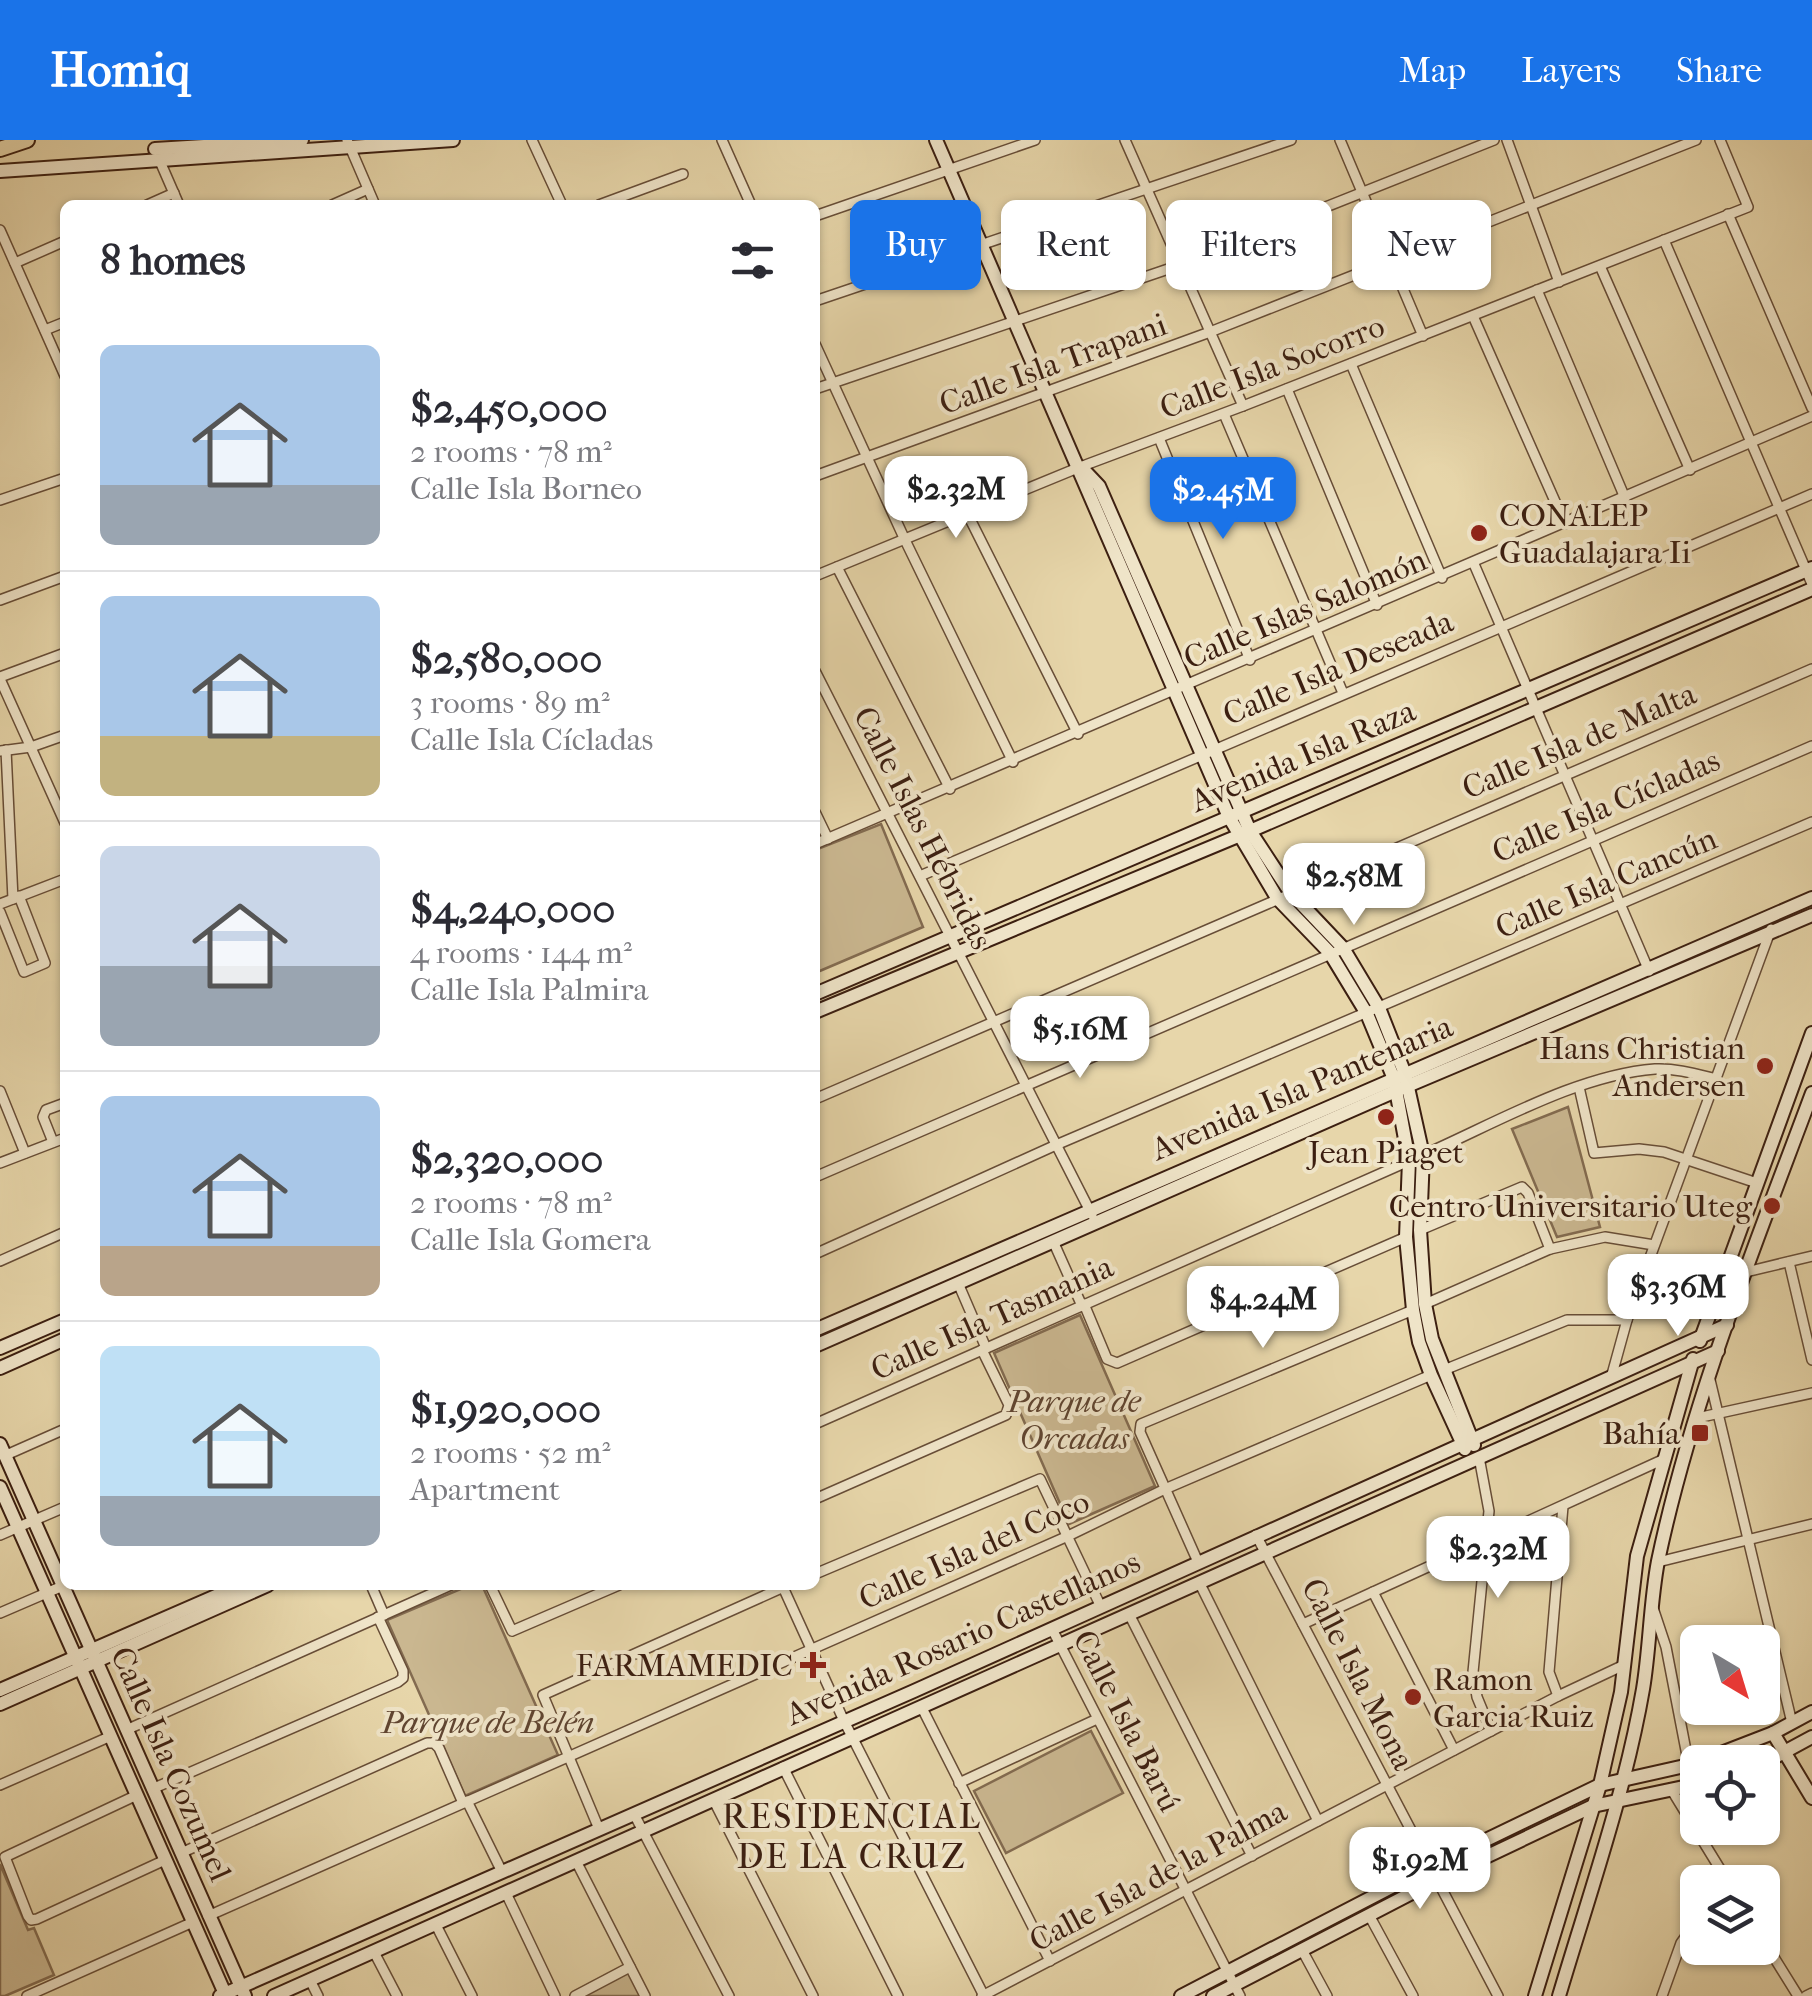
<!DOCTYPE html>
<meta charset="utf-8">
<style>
:root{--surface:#fff;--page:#f7f7f7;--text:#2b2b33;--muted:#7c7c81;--line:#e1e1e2;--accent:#1a73e8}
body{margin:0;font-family:"IM FELL French Canon",serif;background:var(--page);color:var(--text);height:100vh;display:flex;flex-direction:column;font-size:38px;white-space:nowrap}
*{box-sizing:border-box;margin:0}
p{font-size:32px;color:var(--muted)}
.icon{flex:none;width:55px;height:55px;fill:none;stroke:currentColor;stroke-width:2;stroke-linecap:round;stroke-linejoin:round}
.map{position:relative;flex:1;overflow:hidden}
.side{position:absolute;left:60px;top:60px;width:760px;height:1390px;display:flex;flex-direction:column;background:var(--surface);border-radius:15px;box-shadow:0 2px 8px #0004}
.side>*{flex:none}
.top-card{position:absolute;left:850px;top:60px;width:810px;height:90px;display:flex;gap:20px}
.needle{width:65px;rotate:142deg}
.controls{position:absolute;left:1680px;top:1485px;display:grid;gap:20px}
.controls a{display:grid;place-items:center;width:100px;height:100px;border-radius:15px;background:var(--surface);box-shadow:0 2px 8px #0004;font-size:50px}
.price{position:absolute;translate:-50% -85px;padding:0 22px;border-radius:20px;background:#fff;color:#222;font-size:32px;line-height:65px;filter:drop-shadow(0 2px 5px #0008)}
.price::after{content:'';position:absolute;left:50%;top:60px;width:30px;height:22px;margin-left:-15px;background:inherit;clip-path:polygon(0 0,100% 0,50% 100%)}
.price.active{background:var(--accent);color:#fff}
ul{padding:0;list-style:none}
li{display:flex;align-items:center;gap:30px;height:250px;padding:0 40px}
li+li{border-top:2px solid var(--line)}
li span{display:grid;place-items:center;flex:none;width:280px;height:200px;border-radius:15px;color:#555}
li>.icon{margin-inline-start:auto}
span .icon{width:120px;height:120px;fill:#fffc;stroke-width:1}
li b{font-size:42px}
h2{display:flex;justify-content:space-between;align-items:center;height:120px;padding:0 40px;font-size:42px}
.tag{padding:0 35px;border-radius:15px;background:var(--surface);box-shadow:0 2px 8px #0004;font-size:35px;line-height:90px}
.tag.active{background:var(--accent);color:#fff}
header{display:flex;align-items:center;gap:60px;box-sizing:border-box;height:140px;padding:0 50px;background:var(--accent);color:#fff}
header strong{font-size:48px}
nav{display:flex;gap:55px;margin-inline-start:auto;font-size:35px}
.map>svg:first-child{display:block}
.green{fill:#cab790;stroke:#836b50;stroke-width:2.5}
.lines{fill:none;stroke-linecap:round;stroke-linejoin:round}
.street-casing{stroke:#674d37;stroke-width:12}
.secondary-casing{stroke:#3c1f11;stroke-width:16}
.primary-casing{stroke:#3c1f11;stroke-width:18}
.street{stroke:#efe4c8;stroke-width:9}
.secondary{stroke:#efe4c8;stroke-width:12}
.primary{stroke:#e7d6aa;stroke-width:14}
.poi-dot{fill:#8f2418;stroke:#efe4c8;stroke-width:4}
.labels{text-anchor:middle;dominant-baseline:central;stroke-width:8;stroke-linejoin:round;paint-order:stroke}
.street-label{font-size:32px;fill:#3c1f11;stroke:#efe4c8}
.poi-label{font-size:32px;fill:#3c1f11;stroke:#efe4c8;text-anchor:end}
.park-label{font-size:32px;font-style:italic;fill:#604531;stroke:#efe4c8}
.neighbourhood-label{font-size:35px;letter-spacing:2.5px;fill:#3c1f11;stroke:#efe4c8}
</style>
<header>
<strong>Homiq</strong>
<nav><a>Map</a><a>Layers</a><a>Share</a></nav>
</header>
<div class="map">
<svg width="1812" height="1856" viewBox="0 0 1812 1856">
<rect width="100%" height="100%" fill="#e7d6aa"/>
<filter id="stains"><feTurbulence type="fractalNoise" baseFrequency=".002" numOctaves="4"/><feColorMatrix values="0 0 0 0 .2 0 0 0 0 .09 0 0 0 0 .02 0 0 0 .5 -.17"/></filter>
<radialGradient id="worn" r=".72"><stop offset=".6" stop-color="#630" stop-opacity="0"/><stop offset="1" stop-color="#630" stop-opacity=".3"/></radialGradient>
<!-- green -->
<g class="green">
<path d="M881 684 923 787 815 833V710Z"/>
<path d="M1568 967 1600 1087 1557 1097 1512 989Z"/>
<path d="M1080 1175 1155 1346 1069 1384 994 1213Z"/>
<path d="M470 1445H482L558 1615 465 1656 387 1480Z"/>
<path d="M1091 1591 1123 1653 1006 1713 974 1651Z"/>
<path d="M0 1724 28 1790 34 1788 54 1835 5 1856H0Z"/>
<path d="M628 1831 641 1856H582Z"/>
</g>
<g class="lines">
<defs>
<g id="street">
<path d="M347 0 375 65"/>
<path d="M532 0 562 65"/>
<path d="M722 0 751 65"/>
<path d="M1125 0 1243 266"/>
<path d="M1340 0 1423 196"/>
<path d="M1507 0 1559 142"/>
<path d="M159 19 179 65"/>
<path d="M147 65 174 53"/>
<path d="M332 65 368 49"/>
<path d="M599 65 683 34"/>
<path d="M1728 74 1812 268"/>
<path d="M815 76 1035 0"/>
<path d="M0 90 65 236"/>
<path d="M1664 100 1812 444"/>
<path d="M15 123 65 101"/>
<path d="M1600 126 1690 330"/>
<path d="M1537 150 1625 358"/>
<path d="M815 161 1291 0"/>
<path d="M1473 176 1565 384"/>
<path d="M45 190 65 182"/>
<path d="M815 204 905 400 1013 622"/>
<path d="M1351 224 1442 438"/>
<path d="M815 249 1180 125 1494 0"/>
<path d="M1287 249 1377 465"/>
<path d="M1224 274 1343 553"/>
<path d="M1159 298 1250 520"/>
<path d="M815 336 1210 192 1696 0"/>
<path d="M0 360 65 338"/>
<path d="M968 375 1078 594"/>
<path d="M1474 424 1649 831"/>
<path d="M837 427 950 649"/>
<path d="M815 436 1080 327 1243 266 1748 67 1720 0"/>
<path d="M0 460 65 436"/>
<path d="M815 531 1092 1075"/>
<path d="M0 537 65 513"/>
<path d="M0 539 65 683"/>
<path d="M6 610 13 759"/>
<path d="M0 611 31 607 65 595"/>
<path d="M815 672 828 699"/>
<path d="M815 704 1812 276"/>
<path d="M920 736 1812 354"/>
<path d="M0 764 65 739"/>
<path d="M0 772 24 832 45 823 19 756"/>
<path d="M1579 947 1594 1013 1639 1009 1664 1012 1757 1043"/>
<path d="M0 951 25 1013"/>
<path d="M815 959 1812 529"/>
<path d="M53 1002 43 977 46 970 65 963"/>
<path d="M1423 1015C1494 984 1577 935 1655 929 1676 928 1696 934 1716 939"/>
<path d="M0 1023 65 998"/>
<path d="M815 1037 1812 606"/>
<path d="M1420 1090 1522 1047 1528 1053 1550 1109"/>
<path d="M1053 1101 1082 1166"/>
<path d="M815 1114 1056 1005 1812 682"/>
<path d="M0 1121 65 1092"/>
<path d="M1789 1122 1812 1220"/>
<path d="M1746 1132 1812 1116"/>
<path d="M958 1143 986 1208"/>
<path d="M1084 1164 1107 1219 1117 1223 1406 1097"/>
<path d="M1425 1164 1550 1109 1605 1097 1654 1105"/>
<path d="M1444 1230 1567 1180H1627"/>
<path d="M1611 1238 1627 1180 1771 789"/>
<path d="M1710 1240 1792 1583"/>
<path d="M1697 1278 1812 1253"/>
<path d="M815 1284 1409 1021"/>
<path d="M4 1316 65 1289"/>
<path d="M1479 1317 1489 1371 1473 1532 1477 1557 1491 1591"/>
<path d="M815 1359 1006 1275 1009 1265 982 1210"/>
<path d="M0 1395 65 1367"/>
<path d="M1256 1395 1498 1856"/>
<path d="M1198 1422 1140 1292 1141 1284 1413 1170"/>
<path d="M1658 1422 1812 1384"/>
<path d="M815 1434 1040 1339 1101 1467"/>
<path d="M1199 1442 1318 1681"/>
<path d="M371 1445 384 1475"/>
<path d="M490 1445 512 1491 619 1445"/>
<path d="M782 1445 844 1581 984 1856"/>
<path d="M1373 1452 1454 1610"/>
<path d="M1653 1468 1666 1507 1689 1626"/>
<path d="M0 1473 65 1445"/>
<path d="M1129 1474 1252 1716"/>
<path d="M1303 1484 1662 1320"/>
<path d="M1052 1489 1240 1856"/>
<path d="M1558 1556 1549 1532 1563 1366"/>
<path d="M921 1566 1050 1821"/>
<path d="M126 1590 451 1445"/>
<path d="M783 1627 898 1856"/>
<path d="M959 1643 1097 1579"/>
<path d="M0 1645 111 1596"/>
<path d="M152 1649 398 1542 403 1538V1531L378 1477"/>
<path d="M1671 1649 1728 1742"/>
<path d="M137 1655 5 1717 28 1776 31 1780 37 1779 165 1720"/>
<path d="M713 1659 813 1856"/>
<path d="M467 1661 502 1732"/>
<path d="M634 1674 729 1856"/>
<path d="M599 1689 543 1555 786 1446"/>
<path d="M181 1713 427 1603H434L439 1608 463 1663"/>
<path d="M576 1721 645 1856"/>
<path d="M506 1753 555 1856"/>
<path d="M1369 1775 1413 1856"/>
<path d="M208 1776 1068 1396 1165 1349 1431 1235"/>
<path d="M436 1785 472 1856"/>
<path d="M1762 1798 1798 1856"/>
<path d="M1302 1810 1327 1856"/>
<path d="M374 1812 397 1856"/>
<path d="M310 1840 318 1856"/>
<path d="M27 1856 193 1782"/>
<path d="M575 1856 630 1827"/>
<path d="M982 1856 1558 1556 1624 1525"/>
<path d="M1662 1856 1681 1803 1698 1779"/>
<path d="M1806 1856 1812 1853"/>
</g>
<g id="secondary">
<path d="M936 0 1229 677 1277 758 1330 813 1367 874 1394 939 1409 1021 1406 1097 1413 1170 1419 1202 1431 1235 1465 1309"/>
<path d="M155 9 302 0"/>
<path d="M0 31 453 0"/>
<path d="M1082 328 1099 346 1250 691 1290 752 1343 808 1379 868 1405 934 1423 1015 1420 1090 1425 1164 1432 1199 1474 1305"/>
<path d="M815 854 1812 428"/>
<path d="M815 872 1250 691 1812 449"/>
<path d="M815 1190 1812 758"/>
<path d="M1700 1201 1812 893"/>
<path d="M815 1206 1398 950 1812 775"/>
<path d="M0 1208 65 1180"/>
<path d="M0 1228 65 1199"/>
<path d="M0 1304 245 1856"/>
<path d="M0 1347 226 1856"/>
<path d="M0 1550 241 1445"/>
<path d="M0 1564 268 1445"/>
<path d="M1773 1593 1812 1658"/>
<path d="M1698 1622 1773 1593 1812 1572"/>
<path d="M1762 1624 1812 1597"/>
<path d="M220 1856 914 1551 1727 1185"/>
<path d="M274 1856 1718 1211"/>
<path d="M1181 1856 1430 1727 1600 1645 1698 1623"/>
<path d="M1213 1856 1437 1740 1593 1666 1698 1644"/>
<path d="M1535 1856 1600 1645 1621 1552 1637 1416 1693 1219"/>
<path d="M1559 1856C1589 1755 1625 1653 1643 1549 1650 1507 1650 1463 1658 1421 1692 1260 1755 1106 1812 953"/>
</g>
<path id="primary" d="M0 9 27 0"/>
</defs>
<!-- street casing -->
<use href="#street" class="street-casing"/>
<!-- secondary casing -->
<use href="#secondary" class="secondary-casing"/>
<!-- primary casing -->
<use href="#primary" class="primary-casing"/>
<!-- street -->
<use href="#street" class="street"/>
<!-- secondary -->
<use href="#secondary" class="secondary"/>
<!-- primary -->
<use href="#primary" class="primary"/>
</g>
<!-- markers -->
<g class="poi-dot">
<circle cx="1479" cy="393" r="10"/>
<circle cx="1765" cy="926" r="10"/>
<circle cx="1386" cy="977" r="10"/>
<circle cx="1772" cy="1066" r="10"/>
<rect x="1690" y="1283" width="20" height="20" rx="5"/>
<path d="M808 1510h10v10h10v10h-10v10h-10v-10h-10v-10h10z"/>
<circle cx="1413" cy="1557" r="10"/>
</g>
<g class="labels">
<!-- street labels -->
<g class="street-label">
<text transform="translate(1053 224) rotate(-20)">Calle Isla Trapani</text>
<text transform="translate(1272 227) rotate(-21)">Calle Isla Socorro</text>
<text transform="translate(1305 469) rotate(-23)">Calle Islas Salomón</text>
<text transform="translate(1338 528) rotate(-23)">Calle Isla Deseada</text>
<text transform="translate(1579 601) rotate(-23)">Calle Isla de Malta</text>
<text transform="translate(1303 616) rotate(-23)">Avenida Isla Raza</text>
<text transform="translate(1606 666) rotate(-23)">Calle Isla Cícladas</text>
<text transform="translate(923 688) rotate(63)">Calle Islas Hébridas</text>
<text transform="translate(1606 743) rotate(-23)">Calle Isla Cancún</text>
<text transform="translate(1302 948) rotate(-23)">Avenida Isla Pantenaria</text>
<text transform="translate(992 1178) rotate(-24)">Calle Isla Tasmania</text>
<text transform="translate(974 1410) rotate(-24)">Calle Isla del Coco</text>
<text transform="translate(963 1498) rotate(-24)">Avenida Rosario Castellanos</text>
<text transform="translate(1358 1534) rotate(63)">Calle Isla Mona</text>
<text transform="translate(1127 1581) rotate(63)">Calle Isla Barú</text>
<text transform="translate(171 1624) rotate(66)">Calle Isla Cozumel</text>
<text transform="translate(1158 1736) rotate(-28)">Calle Isla de la Palma</text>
</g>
<!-- poi labels -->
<g class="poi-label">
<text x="1499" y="375" text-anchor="start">CONALEP<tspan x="1499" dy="37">Guadalajara Ii</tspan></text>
<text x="1745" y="908">Hans Christian<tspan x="1745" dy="37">Andersen</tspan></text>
<text x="1386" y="1012" text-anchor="middle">Jean Piaget</text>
<text x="1752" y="1066">Centro Universitario Uteg</text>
<text x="1680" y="1293">Bahía</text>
<text x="793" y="1525">FARMAMEDIC</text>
<text x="1433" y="1539" text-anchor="start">Ramon<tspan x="1433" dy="37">Garcia Ruiz</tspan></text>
</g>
<!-- park labels -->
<g class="park-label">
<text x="1074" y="1261">Parque de<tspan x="1074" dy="37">Orcadas</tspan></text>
<text x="488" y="1582">Parque de Belén</text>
</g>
<!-- neighbourhood labels -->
<g class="neighbourhood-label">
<text x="852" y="1676">RESIDENCIAL<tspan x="852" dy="40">DE LA CRUZ</tspan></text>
</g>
</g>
<rect width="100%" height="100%" filter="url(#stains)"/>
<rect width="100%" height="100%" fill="url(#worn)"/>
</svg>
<div class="controls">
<a><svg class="needle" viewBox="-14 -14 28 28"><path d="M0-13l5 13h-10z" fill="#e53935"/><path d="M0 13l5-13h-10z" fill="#7c7c81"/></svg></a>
<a><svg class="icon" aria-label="locate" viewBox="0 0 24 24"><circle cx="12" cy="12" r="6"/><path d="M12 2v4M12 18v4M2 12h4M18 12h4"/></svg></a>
<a><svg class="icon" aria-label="layers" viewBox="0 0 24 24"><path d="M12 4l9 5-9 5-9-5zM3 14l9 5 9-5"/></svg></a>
</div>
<b class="price" style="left:956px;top:401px">$2.32M</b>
<b class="price active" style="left:1223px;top:402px">$2.45M</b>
<b class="price" style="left:1354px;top:788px">$2.58M</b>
<b class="price" style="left:1080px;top:941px">$5.16M</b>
<b class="price" style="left:1678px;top:1199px">$3.36M</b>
<b class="price" style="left:1263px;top:1211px">$4.24M</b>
<b class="price" style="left:1498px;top:1461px">$2.32M</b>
<b class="price" style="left:1420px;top:1772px">$1.92M</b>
<div class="top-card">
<a class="tag active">Buy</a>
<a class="tag">Rent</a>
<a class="tag">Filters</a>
<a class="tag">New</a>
</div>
<section class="side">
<h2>8 homes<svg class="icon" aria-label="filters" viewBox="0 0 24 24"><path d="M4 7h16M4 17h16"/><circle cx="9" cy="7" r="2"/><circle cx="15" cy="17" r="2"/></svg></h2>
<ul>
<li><span style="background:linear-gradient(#a9c7e8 70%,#9aa5b1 0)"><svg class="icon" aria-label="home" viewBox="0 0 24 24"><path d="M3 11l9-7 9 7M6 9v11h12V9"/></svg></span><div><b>$2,450,000</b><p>2 rooms · 78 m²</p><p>Calle Isla Borneo</p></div></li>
<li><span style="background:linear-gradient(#a9c7e8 70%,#c2b280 0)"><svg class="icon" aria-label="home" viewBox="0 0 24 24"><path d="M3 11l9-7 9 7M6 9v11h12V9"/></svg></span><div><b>$2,580,000</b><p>3 rooms · 89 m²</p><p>Calle Isla Cícladas</p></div></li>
<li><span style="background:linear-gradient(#c9d6e8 60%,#9aa5b1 0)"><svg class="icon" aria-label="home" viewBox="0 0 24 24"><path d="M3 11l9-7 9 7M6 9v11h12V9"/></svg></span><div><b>$4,240,000</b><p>4 rooms · 144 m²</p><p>Calle Isla Palmira</p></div></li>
<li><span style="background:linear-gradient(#a9c7e8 75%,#b9a48a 0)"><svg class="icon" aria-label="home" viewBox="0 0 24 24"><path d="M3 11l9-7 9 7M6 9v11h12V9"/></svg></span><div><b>$2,320,000</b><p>2 rooms · 78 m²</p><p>Calle Isla Gomera</p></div></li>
<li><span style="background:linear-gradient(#bfe0f5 75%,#9aa5b1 0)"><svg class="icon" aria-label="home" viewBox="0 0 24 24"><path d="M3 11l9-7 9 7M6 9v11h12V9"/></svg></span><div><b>$1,920,000</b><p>2 rooms · 52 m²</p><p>Apartment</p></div></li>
</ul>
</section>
</div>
